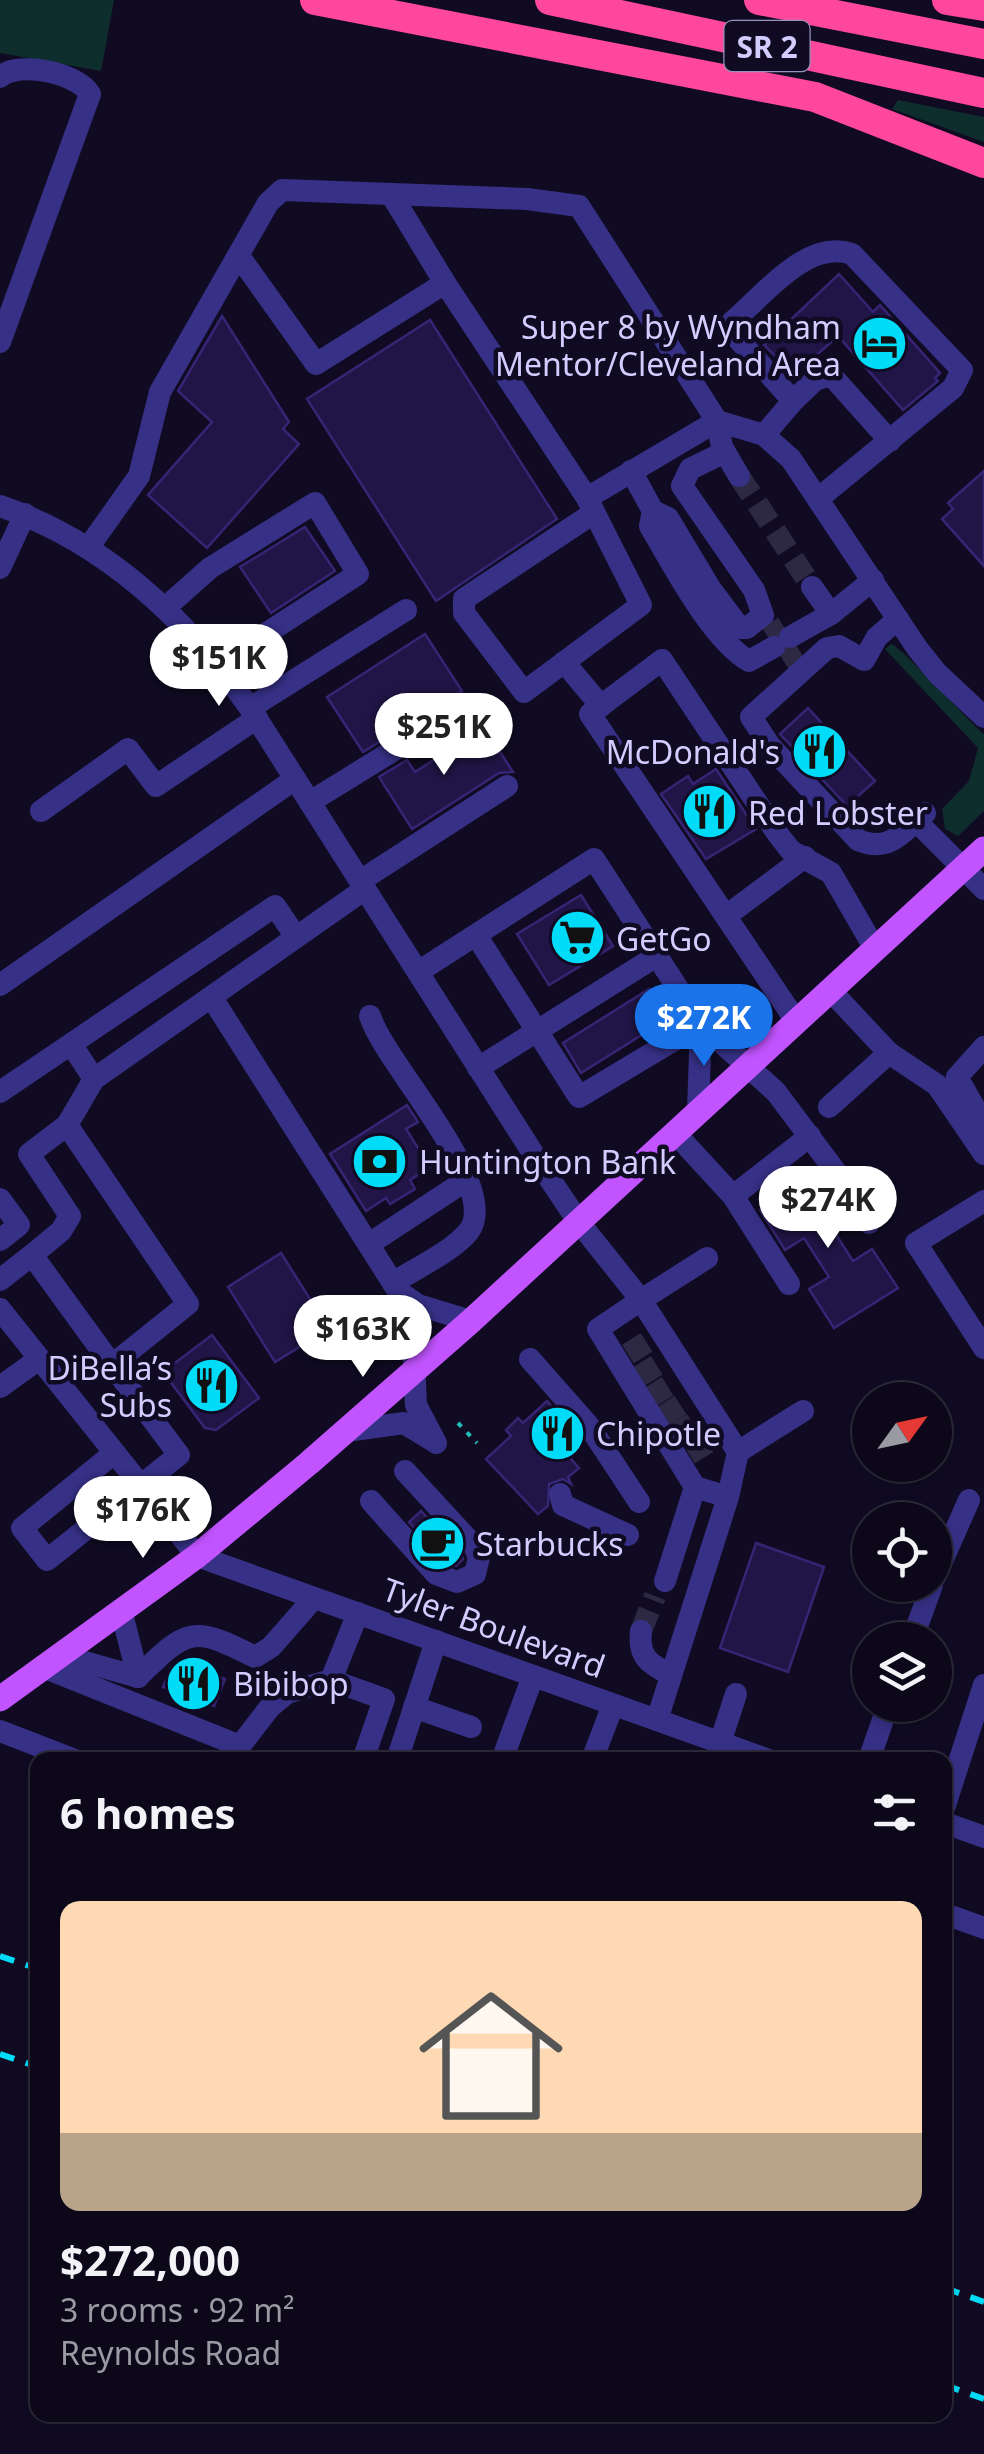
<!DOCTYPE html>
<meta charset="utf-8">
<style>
:root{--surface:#0c081a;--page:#1a1627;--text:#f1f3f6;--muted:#9a9aa2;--line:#2c2939;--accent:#1a73e8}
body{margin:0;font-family:"Noto Sans",sans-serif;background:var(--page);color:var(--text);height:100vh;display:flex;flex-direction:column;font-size:38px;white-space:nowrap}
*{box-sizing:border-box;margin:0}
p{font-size:32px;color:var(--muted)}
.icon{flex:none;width:55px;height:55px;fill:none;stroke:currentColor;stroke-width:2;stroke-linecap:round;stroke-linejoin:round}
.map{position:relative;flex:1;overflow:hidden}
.sheet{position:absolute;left:30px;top:1752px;width:922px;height:670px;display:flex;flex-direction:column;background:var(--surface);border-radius:20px;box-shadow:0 5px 15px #0003,0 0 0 2px var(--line)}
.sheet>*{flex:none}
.needle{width:65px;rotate:57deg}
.controls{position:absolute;left:852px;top:1382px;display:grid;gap:20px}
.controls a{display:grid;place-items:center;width:100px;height:100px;border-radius:50%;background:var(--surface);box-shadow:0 5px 15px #0003,0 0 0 2px var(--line);font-size:50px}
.price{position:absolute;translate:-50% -85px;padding:0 22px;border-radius:35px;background:#fff;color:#222;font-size:32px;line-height:65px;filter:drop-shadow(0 2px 5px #0008)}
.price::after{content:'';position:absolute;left:50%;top:60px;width:30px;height:22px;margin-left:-15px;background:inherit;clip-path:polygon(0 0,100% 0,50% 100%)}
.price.active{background:var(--accent);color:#fff}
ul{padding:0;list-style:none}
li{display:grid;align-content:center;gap:20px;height:530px;padding:0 30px}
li+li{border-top:2px solid var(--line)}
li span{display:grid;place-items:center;height:310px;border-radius:20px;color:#555}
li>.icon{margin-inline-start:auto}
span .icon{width:180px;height:180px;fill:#fffc;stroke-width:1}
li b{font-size:42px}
h2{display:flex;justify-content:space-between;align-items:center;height:120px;padding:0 30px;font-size:42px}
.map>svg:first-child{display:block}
.green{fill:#0e2d2d}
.building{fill:#201546;stroke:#362574;stroke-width:2.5}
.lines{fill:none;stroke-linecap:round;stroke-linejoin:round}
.minor-tunnel{stroke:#2d2844;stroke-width:22;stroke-dasharray:22 11;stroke-linecap:butt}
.path{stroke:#21bfb7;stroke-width:4;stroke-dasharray:5 8;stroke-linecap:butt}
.minor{stroke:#363187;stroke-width:22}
.major{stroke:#c154ff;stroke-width:25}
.highway{stroke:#ff489d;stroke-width:30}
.rail{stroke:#00dcf8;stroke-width:6;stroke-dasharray:15 12;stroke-linecap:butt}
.labels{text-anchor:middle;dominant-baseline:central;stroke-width:9;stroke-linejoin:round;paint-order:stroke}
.shield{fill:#100b23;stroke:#9893bd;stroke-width:2.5}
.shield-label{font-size:30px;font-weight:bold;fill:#d3cdff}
.poi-label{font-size:32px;fill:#d3cdff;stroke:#100b23;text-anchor:start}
.street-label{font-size:32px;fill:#d3cdff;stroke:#100b23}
</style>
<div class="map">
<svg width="984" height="2454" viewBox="0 0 984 2454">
<rect width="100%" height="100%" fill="#100b23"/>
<!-- green -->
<g class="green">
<path d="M0 0H114L101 71 0 53Z"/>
<path d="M898 100 984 117V142L892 109Z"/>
<path d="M891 644C902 647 966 719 984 734V811L958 836 945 829 942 809 969 781 978 748 885 649Z"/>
</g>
<!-- building -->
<g class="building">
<path d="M839 274 873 312 880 305 940 373 935 378 938 381 903 410 838 336 794 375 764 345Z"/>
<path d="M222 316 289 422 283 429 299 444 207 548 148 495 212 422 178 391Z"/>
<path d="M430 320 557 519 436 601 307 399Z"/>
<path d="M984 471V566L942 519 953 509 948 503Z"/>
<path d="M305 527 335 571 271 613 240 567Z"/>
<path d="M425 634 462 691 363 752 327 697Z"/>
<path d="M808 708 875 781 847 806 780 734Z"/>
<path d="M484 727 513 772 499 773 412 829 379 777 407 760 415 772Z"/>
<path d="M716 769 756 829 706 859 661 794 688 776 693 784Z"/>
<path d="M581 895 613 946 549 985 517 934Z"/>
<path d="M649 989 667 1019 581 1073 563 1043Z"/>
<path d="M407 1105 418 1122 406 1129 430 1167 410 1180 415 1189 390 1204 386 1198 366 1211 330 1154Z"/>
<path d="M818 1173 844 1211 828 1222 853 1261 872 1249 898 1288 834 1328 809 1289 829 1277 804 1238 785 1250 760 1210Z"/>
<path d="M281 1253 320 1315 314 1319 322 1333 275 1362 228 1287Z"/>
<path d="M212 1335 259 1398 216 1430 205 1428 163 1372Z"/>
<path d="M547 1401 580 1439 565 1452 579 1468 568 1477 571 1484 563 1479 549 1484 548 1506 538 1514 486 1459 511 1436 506 1430 518 1418 523 1423Z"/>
<path d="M421 1511 461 1554 463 1559 456 1566 445 1561 409 1522Z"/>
<path d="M756 1543 824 1567 788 1672 720 1648Z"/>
<path d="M171 1667 189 1673 191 1667 225 1679 214 1706 163 1687Z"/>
</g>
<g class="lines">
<!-- minor-tunnel -->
<g class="minor-tunnel">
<path d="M739 476 812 587"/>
<path d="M768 637 784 627"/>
<path d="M783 660 799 650"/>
<path d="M628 1354 650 1340"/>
<path d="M638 1377 664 1361"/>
<path d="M649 1398 676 1381"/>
<path d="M662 1417 688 1400"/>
<path d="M674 1435 699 1420"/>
<path d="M689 1454 712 1440"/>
<path d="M641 1631 655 1596"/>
</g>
<!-- path -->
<path class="path" d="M458 1423 477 1443"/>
<!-- minor -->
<g class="minor">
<path d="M0 77C19 60 77 73 90 94L0 342"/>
<path d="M391 194 445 283"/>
<path d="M239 256 316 364 445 283 587 498"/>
<path d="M793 401 815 380 831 375 890 441"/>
<path d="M717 421 764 435 791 459 917 648 937 673 984 717"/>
<path d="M764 435 793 401 731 331 732 322C763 296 807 238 852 254L962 370 953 388 819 498"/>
<path d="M631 471 653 511 668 518 710 588 740 628H747L763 615 754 590 682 486 690 469 725 452"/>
<path d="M0 506C106 542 186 619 250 708L541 1166 578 1221 641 1300 707 1258"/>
<path d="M653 511 650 526C672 564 712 640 749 661L774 647"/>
<path d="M592 514 464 599V613L524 692 641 605 587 498 717 421"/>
<path d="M88 548 139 476 160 392 268 203 282 190 527 199 579 206 717 421 722 447 739 476"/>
<path d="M0 568 25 514"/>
<path d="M812 587 831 614"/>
<path d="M165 608 210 568 315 503 358 574 219 664"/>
<path d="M898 619 877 637 864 660 839 646 827 648 751 717 770 746 858 840C885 851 896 839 916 821"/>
<path d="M790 637 831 614 873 580"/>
<path d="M564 662 601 706"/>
<path d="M250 708 406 610"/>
<path d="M310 802 467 705"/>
<path d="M41 811 128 749 156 786 257 718"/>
<path d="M925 813 916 821 984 889"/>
<path d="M360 881 507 786"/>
<path d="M726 916 805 857"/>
<path d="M418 972 594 859 701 1024 579 1097 476 935"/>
<path d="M0 985 295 779"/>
<path d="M830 990 889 1053 937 1085 984 1154"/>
<path d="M212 998 398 1291 413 1338 416 1405 436 1443"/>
<path d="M370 1016C385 1064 502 1186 469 1231 452 1252 416 1268 393 1283"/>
<path d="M796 1021 590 714 662 660 777 833 791 851 831 873 875 949"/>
<path d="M984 1047 957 1077 984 1124"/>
<path d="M478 1068 655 957"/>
<path d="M94 1079 71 1044 275 906 296 937"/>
<path d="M0 1092 71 1044"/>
<path d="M829 1107 889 1053"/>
<path d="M698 1111 701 1024 776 1092 845 1184 869 1223"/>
<path d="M67 1125 188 1304 112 1365 32 1255 61 1231 70 1216 29 1154 67 1125 94 1079 365 889"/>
<path d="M675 1133 733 1196 789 1284"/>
<path d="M733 1196 810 1136"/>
<path d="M0 1199 19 1225 0 1240"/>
<path d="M984 1201 916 1243 984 1348"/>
<path d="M369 1244 468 1179"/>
<path d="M0 1280 32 1255"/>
<path d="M398 1291 418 1305 471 1321"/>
<path d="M0 1309 197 1556 769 1760"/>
<path d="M530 1359 589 1426 639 1502"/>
<path d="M112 1365 179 1455 47 1560 22 1528 113 1454"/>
<path d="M0 1387 39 1359"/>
<path d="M346 1431 404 1423 432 1440"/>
<path d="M738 1452 803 1411"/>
<path d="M560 1494 563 1505 628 1535"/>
<path d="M371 1501 436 1574 457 1582 475 1574 479 1557 474 1546 405 1471"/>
<path d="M935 1577 969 1500"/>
<path d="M665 1581 695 1487"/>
<path d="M121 1610 138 1677"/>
<path d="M641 1631C638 1657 649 1664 671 1675"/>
<path d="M912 1640 932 1585"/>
<path d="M60 1655 138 1677"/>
<path d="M43 1667 240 1746 238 1757"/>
<path d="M138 1677C188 1628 192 1625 255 1657L271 1647 314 1598"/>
<path d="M331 1680 358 1613"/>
<path d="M414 1707 471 1727"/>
<path d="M657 1720 728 1497 695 1487 598 1329 641 1300 738 1452 728 1497"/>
<path d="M0 1731 75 1760"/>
<path d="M720 1743 736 1694"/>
<path d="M240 1746 270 1707 287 1693 307 1687 331 1680 384 1699 363 1760"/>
<path d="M397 1760 436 1641"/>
<path d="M502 1760 533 1676"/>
<path d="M592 1760 613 1705"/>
<path d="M869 1760 888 1705"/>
<path d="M945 1805 984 1685"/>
<path d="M945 1823 984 1837"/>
<path d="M945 1914 984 1928"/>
</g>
<!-- major -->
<path class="major" d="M0 1699 197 1556 309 1463 471 1321 984 849"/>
<!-- highway -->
<g class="highway">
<path d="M315 0 815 97 984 163"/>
<path d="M550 0 984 93"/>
<path d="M759 0 984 44"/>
<path d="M947 0 984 6"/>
</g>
<!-- rail -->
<g class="rail">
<path d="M0 1956 38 1969"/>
<path d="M0 2054 38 2067"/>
<path d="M945 2288 984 2302"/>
<path d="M945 2385 984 2399"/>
</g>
</g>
<!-- icons -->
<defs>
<symbol id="hotel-disc" viewBox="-11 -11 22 22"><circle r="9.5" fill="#00dcf8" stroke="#100b23"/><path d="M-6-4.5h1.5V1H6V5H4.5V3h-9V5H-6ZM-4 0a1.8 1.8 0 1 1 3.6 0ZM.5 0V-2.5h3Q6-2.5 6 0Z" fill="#111"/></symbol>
<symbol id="restaurant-disc" viewBox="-11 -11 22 22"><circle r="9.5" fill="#00dcf8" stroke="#100b23"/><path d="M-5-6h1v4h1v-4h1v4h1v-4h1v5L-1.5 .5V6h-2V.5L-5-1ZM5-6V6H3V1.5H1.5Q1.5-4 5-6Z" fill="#111"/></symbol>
<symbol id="supermarket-disc" viewBox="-11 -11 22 22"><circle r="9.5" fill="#00dcf8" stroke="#100b23"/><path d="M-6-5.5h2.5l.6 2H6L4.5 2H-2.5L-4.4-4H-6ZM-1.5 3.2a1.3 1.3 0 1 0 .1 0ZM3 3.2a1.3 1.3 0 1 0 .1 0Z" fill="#111"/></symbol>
<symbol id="bank-disc" viewBox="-11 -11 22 22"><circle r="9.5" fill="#00dcf8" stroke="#100b23"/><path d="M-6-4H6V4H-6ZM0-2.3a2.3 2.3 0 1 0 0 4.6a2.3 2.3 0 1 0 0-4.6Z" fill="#111"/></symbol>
<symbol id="cafe-disc" viewBox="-11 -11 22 22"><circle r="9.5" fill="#00dcf8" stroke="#100b23"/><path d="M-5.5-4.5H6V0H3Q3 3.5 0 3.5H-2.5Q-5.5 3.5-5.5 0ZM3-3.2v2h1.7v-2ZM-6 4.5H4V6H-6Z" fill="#111"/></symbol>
</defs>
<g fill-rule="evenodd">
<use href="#hotel-disc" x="848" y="312" width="63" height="63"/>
<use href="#restaurant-disc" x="788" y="720" width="63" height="63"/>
<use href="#restaurant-disc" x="678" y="780" width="63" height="63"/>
<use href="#supermarket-disc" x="546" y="906" width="63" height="63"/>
<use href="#bank-disc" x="348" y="1130" width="63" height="63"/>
<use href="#restaurant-disc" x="180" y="1354" width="63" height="63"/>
<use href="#restaurant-disc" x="526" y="1402" width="63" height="63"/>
<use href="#cafe-disc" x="406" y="1512" width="63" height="63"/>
<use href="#restaurant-disc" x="162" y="1652" width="63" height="63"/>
</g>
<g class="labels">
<!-- shield labels -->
<rect class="shield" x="724.5" y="21" width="85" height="50" rx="8"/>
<g class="shield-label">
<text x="767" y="46">SR 2</text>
</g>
<!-- poi labels -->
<g class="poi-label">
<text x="841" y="326" text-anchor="end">Super 8 by Wyndham<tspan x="841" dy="37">Mentor/Cleveland Area</tspan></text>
<text x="780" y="751" text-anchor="end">McDonald's</text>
<text x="748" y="812">Red Lobster</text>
<text x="616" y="938">GetGo</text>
<text x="419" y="1161">Huntington Bank</text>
<text x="172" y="1367" text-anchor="end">DiBella’s<tspan x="172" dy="37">Subs</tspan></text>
<text x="596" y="1433">Chipotle</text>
<text x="476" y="1543">Starbucks</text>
<text x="233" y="1683">Bibibop</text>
</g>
<!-- street labels -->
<g class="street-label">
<text transform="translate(494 1627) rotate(20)">Tyler Boulevard</text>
</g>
</g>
</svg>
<div class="controls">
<a><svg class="needle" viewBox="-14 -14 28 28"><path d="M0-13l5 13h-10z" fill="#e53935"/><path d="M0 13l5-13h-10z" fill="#9a9aa2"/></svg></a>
<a><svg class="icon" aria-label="locate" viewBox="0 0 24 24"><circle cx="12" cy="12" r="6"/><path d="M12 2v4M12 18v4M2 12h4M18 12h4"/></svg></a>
<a><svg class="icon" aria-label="layers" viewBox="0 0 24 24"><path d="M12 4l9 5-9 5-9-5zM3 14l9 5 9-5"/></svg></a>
</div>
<b class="price" style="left:219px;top:709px">$151K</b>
<b class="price" style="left:444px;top:778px">$251K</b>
<b class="price active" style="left:704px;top:1069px">$272K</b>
<b class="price" style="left:828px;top:1251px">$274K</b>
<b class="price" style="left:363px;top:1380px">$163K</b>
<b class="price" style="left:143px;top:1561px">$176K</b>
<section class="sheet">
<h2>6 homes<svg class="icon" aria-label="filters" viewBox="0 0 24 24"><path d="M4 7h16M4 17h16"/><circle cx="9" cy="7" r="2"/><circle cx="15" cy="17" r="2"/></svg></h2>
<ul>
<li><span style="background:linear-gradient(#ffd9b3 75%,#b9a48a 0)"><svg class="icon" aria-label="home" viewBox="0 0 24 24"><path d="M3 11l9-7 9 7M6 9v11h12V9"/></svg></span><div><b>$272,000</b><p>3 rooms · 92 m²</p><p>Reynolds Road</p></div></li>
</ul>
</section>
</div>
